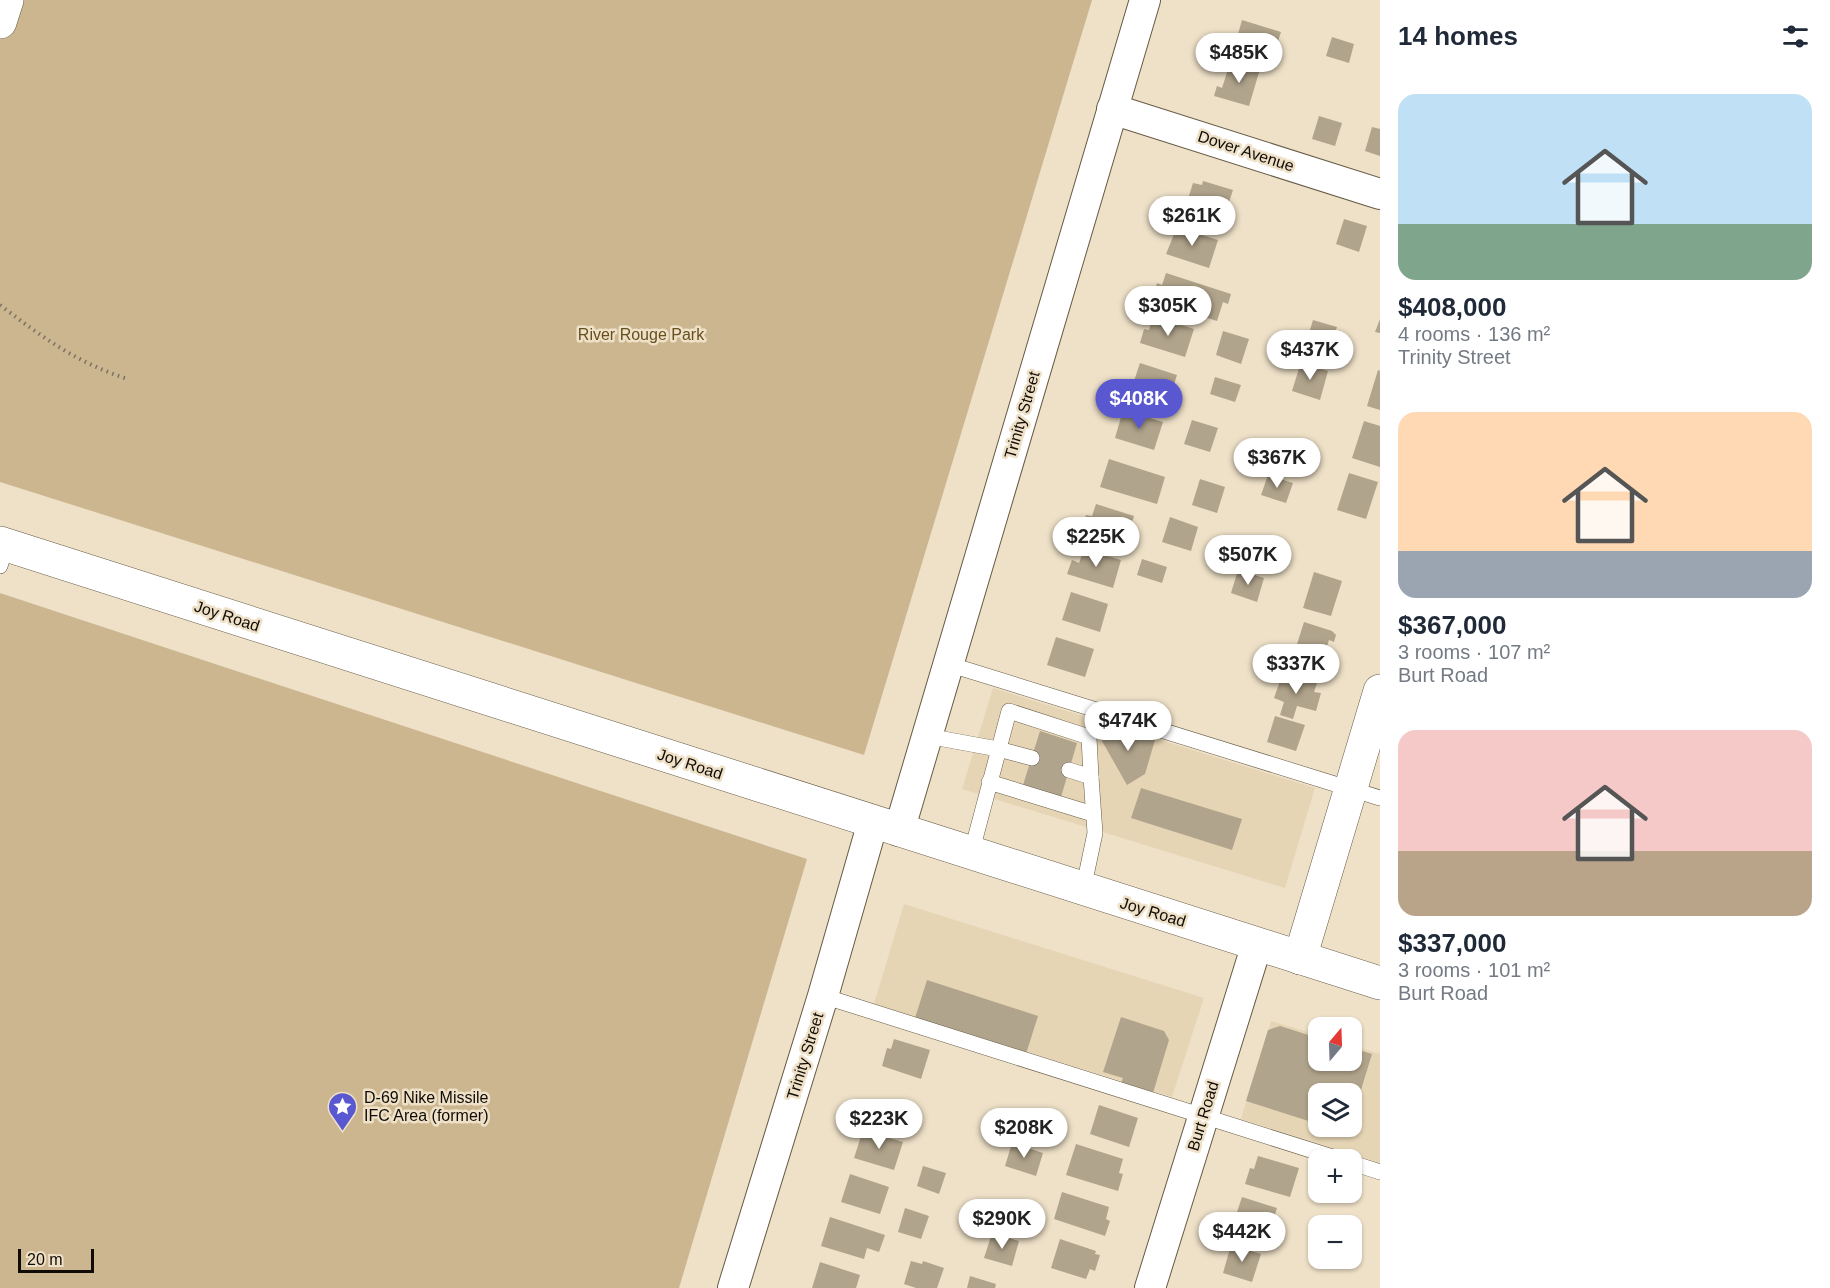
<!DOCTYPE html>
<meta charset="utf-8">
<style>
:root{--surface:#fff;--page:#f2f2f3;--text:#1f2937;--muted:#747a83;--accent:#5a58d0}
body{margin:0;font-family:Helvetica,sans-serif;background:var(--page);color:var(--text);height:100vh;display:flex;flex-direction:column;font-size:22px;white-space:nowrap}
*{box-sizing:border-box;margin:0}
p{font-size:20px;color:var(--muted)}
.icon{flex:none;width:33px;height:33px;fill:none;stroke:currentColor;stroke-width:2;stroke-linecap:round;stroke-linejoin:round}
.map{position:relative;flex:1;overflow:hidden}
.details{display:flex;flex-direction:column;background:var(--surface);width:450px}
.details>*{flex:none}
.needle{width:39px;rotate:19deg}
.tools{position:absolute;left:1308px;top:1017px;display:grid;gap:12px}
.tools a{display:grid;place-items:center;width:54px;height:54px;border-radius:12px;background:var(--surface);box-shadow:0 2px 4px #0004;font-size:30px}
.scale{position:absolute;left:18px;bottom:15px;width:76px;box-sizing:border-box;padding-left:6px;border:3px solid #100b04;border-top:0;font-size:16px;line-height:21px;white-space:nowrap;color:#100b04;-webkit-text-stroke:4px #efe1c8;paint-order:stroke}
.price{position:absolute;translate:-50% -51px;padding:0 14px;border-radius:21px;background:#fff;color:#222;font-size:20px;line-height:39px;filter:drop-shadow(0 2px 3px #0008)}
.price::after{content:'';position:absolute;left:50%;top:36px;width:18px;height:14px;margin-left:-9px;background:inherit;clip-path:polygon(0 0,100% 0,50% 100%)}
.price.selected{background:var(--accent);color:#fff}
ul{padding:0;list-style:none}
li{display:grid;align-content:center;gap:12px;height:318px;padding:0 18px}
li span{display:grid;place-items:center;height:186px;border-radius:18px;color:#555}
li>.icon{margin-inline-start:auto}
span .icon{width:108px;height:108px;fill:#fffc;stroke-width:1}
li b{font-size:26px}
h2{display:flex;justify-content:space-between;align-items:center;height:72px;padding:0 18px;font-size:26px}
main{display:flex;flex:1;min-height:0}
.map>svg:first-child{display:block}
.built{fill:#e6d5b5;fill-rule:evenodd}
.green{fill:#ccb690}
.building{fill:#b1a48c}
.lines{fill:none;stroke-linecap:round;stroke-linejoin:round}
.lane-casing{stroke:#665a44;stroke-width:16}
.street-casing{stroke:#665a44;stroke-width:32}
.secondary-casing{stroke:#665a44;stroke-width:34}
.path{stroke:#7b7162;stroke-width:4;stroke-dasharray:1.5 4.5;stroke-linecap:butt}
.lane{stroke:#fff;stroke-width:15}
.street{stroke:#fff;stroke-width:30}
.secondary{stroke:#fff;stroke-width:33}
.labels{text-anchor:middle;dominant-baseline:central;stroke-width:5;stroke-linejoin:round;paint-order:stroke}
.street-label{font-size:16px;fill:#100b04;stroke:#efe1c8}
.park-label{font-size:16px;fill:#674f1e;stroke:#efe1c8}
.poi-label{font-size:16px;fill:#100b04;stroke:#efe1c8;text-anchor:start}
</style>
<main>
<div class="map">
<svg width="1380" height="1288" viewBox="0 0 1380 1288">
<rect width="100%" height="100%" fill="#efe1c8"/>
<!-- built -->
<g class="built">
<path d="M993 688 1315 788 1285 888 962 789Z"/>
<path d="M904 904 1204 998 1172 1097 874 1004Z"/>
<path d="M1271 1021 1318 1035V1060H1352V1045L1380 1054V1163L1241 1119ZM1318 1094H1352V1126H1318Z"/>
</g>
<!-- green -->
<g class="green">
<path d="M0 0H1092L864 755 0 482Z"/>
<path d="M0 593 807 859 679 1288H0Z"/>
</g>
<!-- building -->
<g class="building">
<path d="M1242 20 1281 32 1272 60 1234 48Z"/>
<path d="M1332 37 1354 44 1349 63 1326 56Z"/>
<path d="M1231 60 1260 69 1249 106 1214 96 1217 86 1222 88Z"/>
<path d="M1319 116 1342 123 1335 146 1312 139Z"/>
<path d="M1372 127 1380 129V156L1365 151Z"/>
<path d="M1203 181 1233 190 1223 220 1194 211 1197 202 1188 199 1193 183 1202 185Z"/>
<path d="M1344 219 1367 226 1359 252 1336 244Z"/>
<path d="M1177 227 1218 240 1209 268 1166 254Z"/>
<path d="M1166 273 1231 294 1228 304 1223 302 1217 321 1152 300 1157 283 1162 285Z"/>
<path d="M1153 316 1194 329 1185 357 1140 343 1144 329 1149 330Z"/>
<path d="M1380 319V333L1375 332Z"/>
<path d="M1313 320 1337 327 1330 350 1306 343Z"/>
<path d="M1223 331 1249 339 1241 364 1216 355Z"/>
<path d="M1301 362 1328 371 1320 400 1292 391Z"/>
<path d="M1140 363 1177 375 1168 402 1131 390Z"/>
<path d="M1378 370 1380 371V410L1367 406Z"/>
<path d="M1215 377 1241 385 1235 402 1210 394Z"/>
<path d="M1123 410 1163 422 1154 450 1115 438Z"/>
<path d="M1192 420 1218 428 1210 452 1184 444Z"/>
<path d="M1364 421 1380 426V467L1352 458Z"/>
<path d="M1109 459 1165 477 1157 504 1100 487Z"/>
<path d="M1349 473 1378 482 1366 519 1337 510Z"/>
<path d="M1268 475 1293 483 1286 503 1261 495Z"/>
<path d="M1200 479 1225 487 1217 513 1192 505Z"/>
<path d="M1096 504 1134 516 1125 544 1081 530 1086 515 1092 516Z"/>
<path d="M1170 517 1198 527 1191 551 1162 542Z"/>
<path d="M1084 549 1121 560 1113 588 1067 574 1072 560 1079 563Z"/>
<path d="M1142 559 1167 567 1162 583 1137 575Z"/>
<path d="M1238 570 1264 578 1257 602 1231 593Z"/>
<path d="M1314 572 1342 581 1331 616 1303 608Z"/>
<path d="M1071 592 1108 604 1100 632 1062 620Z"/>
<path d="M1304 622 1332 631 1336 635 1334 642 1329 640 1320 669 1292 660Z"/>
<path d="M1056 637 1094 649 1085 677 1047 665Z"/>
<path d="M1283 672 1317 683 1314 692 1321 693 1316 711 1297 706 1293 719 1280 715 1284 702 1274 698Z"/>
<path d="M1275 716 1305 725 1296 751 1267 742Z"/>
<path d="M1107 725 1155 740 1145 774 1127 785 1102 741Z"/>
<path d="M1040 731 1077 743 1061 797 1023 785Z"/>
<path d="M1141 788 1242 819 1232 850 1131 818Z"/>
<path d="M927 980 1038 1016 1026 1054 915 1018Z"/>
<path d="M1121 1017 1164 1031 1169 1040 1153 1093 1121 1083 1123 1078 1103 1072Z"/>
<path d="M1280 1026 1318 1038V1060H1352V1048L1372 1054 1352 1119V1094H1318V1124L1246 1101 1268 1030Z"/>
<path d="M894 1039 930 1050 921 1079 882 1066 887 1048 891 1049Z"/>
<path d="M1099 1105 1138 1118 1129 1147 1090 1134Z"/>
<path d="M1327 1126H1350L1348 1134Z"/>
<path d="M863 1130 903 1142 894 1170 854 1158Z"/>
<path d="M1012 1143 1043 1153 1036 1176 1005 1166Z"/>
<path d="M1076 1144 1123 1159 1119 1173 1123 1174 1118 1191 1066 1175Z"/>
<path d="M1258 1156 1299 1168 1290 1197 1245 1184 1250 1168 1254 1169Z"/>
<path d="M923 1166 946 1173 939 1194 917 1186Z"/>
<path d="M850 1174 889 1187 880 1214 841 1202Z"/>
<path d="M1062 1192 1109 1207 1106 1219 1110 1221 1105 1236 1054 1219Z"/>
<path d="M1242 1197 1277 1208 1267 1241 1236 1231 1241 1214 1237 1212Z"/>
<path d="M905 1208 929 1216 921 1239 898 1232Z"/>
<path d="M830 1217 885 1235 879 1252 867 1248 864 1259 821 1246Z"/>
<path d="M992 1233 1019 1241 1012 1266 984 1258Z"/>
<path d="M1060 1239 1096 1251 1095 1254 1100 1255 1095 1271 1090 1269 1086 1279 1051 1268Z"/>
<path d="M1231 1245 1261 1254 1252 1282 1223 1273Z"/>
<path d="M911 1261 922 1264 923 1261 944 1268 937 1288H916L904 1284Z"/>
<path d="M820 1262 860 1275 856 1288H812Z"/>
<path d="M970 1276 996 1284 995 1288H967Z"/>
</g>
<g class="lines">
<defs>
<g id="lane">
<path d="M0 566 7 545"/>
<path d="M948 664 1380 798"/>
<path d="M927 736 998 749 1032 758"/>
<path d="M1069 770 1091 777 1095 833 1083 890"/>
<path d="M989 782 1093 814"/>
<path d="M971 854 1009 711 1089 737 1091 777"/>
<path d="M823 996 1342 1160"/>
<path d="M1352 1163 1380 1172"/>
</g>
<g id="street">
<path d="M1112 109 1380 194"/>
<path d="M899 831 1145 0"/>
<path d="M733 1288 823 996 873 822"/>
<path d="M1150 1288 1257 944"/>
</g>
<g id="secondary">
<path d="M0 22 7 0"/>
<path d="M0 543 1380 983"/>
<path d="M1300 958 1380 691"/>
</g>
</defs>
<!-- lane casing -->
<use href="#lane" class="lane-casing"/>
<!-- street casing -->
<use href="#street" class="street-casing"/>
<!-- secondary casing -->
<use href="#secondary" class="secondary-casing"/>
<!-- path -->
<path class="path" d="M0 305C42 337 77 363 128 379"/>
<!-- lane -->
<use href="#lane" class="lane"/>
<!-- street -->
<use href="#street" class="street"/>
<!-- secondary -->
<use href="#secondary" class="secondary"/>
</g>
<!-- icons -->
<defs>
<symbol id="sight-pin" viewBox="-11 -11 22 30"><path d="M0 17L-7.5 6A9.5 9.5 0 1 1 7.5 6Z" fill="#5a58d0" stroke="#efe1c8"/><path d="M0-6L1.8-2.2L6-1.7L2.9 1.2L3.7 5.4L0 3.3L-3.7 5.4L-2.9 1.2L-6-1.7L-1.8-2.2Z" fill="#fff"/></symbol>
</defs>
<g fill-rule="evenodd">
<use href="#sight-pin" x="326" y="1090" width="33" height="45"/>
</g>
<g class="labels">
<!-- street labels -->
<g class="street-label">
<text transform="translate(1246 151) rotate(18)">Dover Avenue</text>
<text transform="translate(1022 415) rotate(-74)">Trinity Street</text>
<text transform="translate(227 616) rotate(18)">Joy Road</text>
<text transform="translate(690 764) rotate(18)">Joy Road</text>
<text transform="translate(1153 912) rotate(17)">Joy Road</text>
<text transform="translate(805 1056) rotate(-73)">Trinity Street</text>
<text transform="translate(1203 1116) rotate(-73)">Burt Road</text>
</g>
<!-- park labels -->
<g class="park-label">
<text x="641" y="334">River Rouge Park</text>
</g>
<!-- poi labels -->
<g class="poi-label">
<text x="364" y="1097">D-69 Nike Missile<tspan x="364" dy="18">IFC Area (former)</tspan></text>
</g>
</g>
</svg>
<div class="tools">
<a><svg class="needle" viewBox="-14 -14 28 28"><path d="M0-13l5 13h-10z" fill="#e53935"/><path d="M0 13l5-13h-10z" fill="#747a83"/></svg></a>
<a><svg class="icon" aria-label="layers" viewBox="0 0 24 24"><path d="M12 4l9 5-9 5-9-5zM3 14l9 5 9-5"/></svg></a>
<a>+</a>
<a>−</a>
</div>
<div class="scale">20 m</div>
<b class="price" style="left:1239px;top:84px">$485K</b>
<b class="price" style="left:1192px;top:247px">$261K</b>
<b class="price" style="left:1168px;top:337px">$305K</b>
<b class="price" style="left:1310px;top:381px">$437K</b>
<b class="price selected" style="left:1139px;top:430px">$408K</b>
<b class="price" style="left:1277px;top:489px">$367K</b>
<b class="price" style="left:1096px;top:568px">$225K</b>
<b class="price" style="left:1248px;top:586px">$507K</b>
<b class="price" style="left:1296px;top:695px">$337K</b>
<b class="price" style="left:1128px;top:752px">$474K</b>
<b class="price" style="left:879px;top:1150px">$223K</b>
<b class="price" style="left:1024px;top:1159px">$208K</b>
<b class="price" style="left:1002px;top:1250px">$290K</b>
<b class="price" style="left:1242px;top:1263px">$442K</b>
</div>
<section class="details">
<h2>14 homes<svg class="icon" aria-label="filters" viewBox="0 0 24 24"><path d="M4 7h16M4 17h16"/><circle cx="9" cy="7" r="2"/><circle cx="15" cy="17" r="2"/></svg></h2>
<ul>
<li><span style="background:linear-gradient(#bfe0f5 70%,#7fa58c 0)"><svg class="icon" aria-label="home" viewBox="0 0 24 24"><path d="M3 11l9-7 9 7M6 9v11h12V9"/></svg></span><div><b>$408,000</b><p>4 rooms · 136 m²</p><p>Trinity Street</p></div></li>
<li><span style="background:linear-gradient(#ffd9b3 75%,#9aa5b1 0)"><svg class="icon" aria-label="home" viewBox="0 0 24 24"><path d="M3 11l9-7 9 7M6 9v11h12V9"/></svg></span><div><b>$367,000</b><p>3 rooms · 107 m²</p><p>Burt Road</p></div></li>
<li><span style="background:linear-gradient(#f6c9c9 65%,#b9a48a 0)"><svg class="icon" aria-label="home" viewBox="0 0 24 24"><path d="M3 11l9-7 9 7M6 9v11h12V9"/></svg></span><div><b>$337,000</b><p>3 rooms · 101 m²</p><p>Burt Road</p></div></li>
</ul>
</section>
</main>
